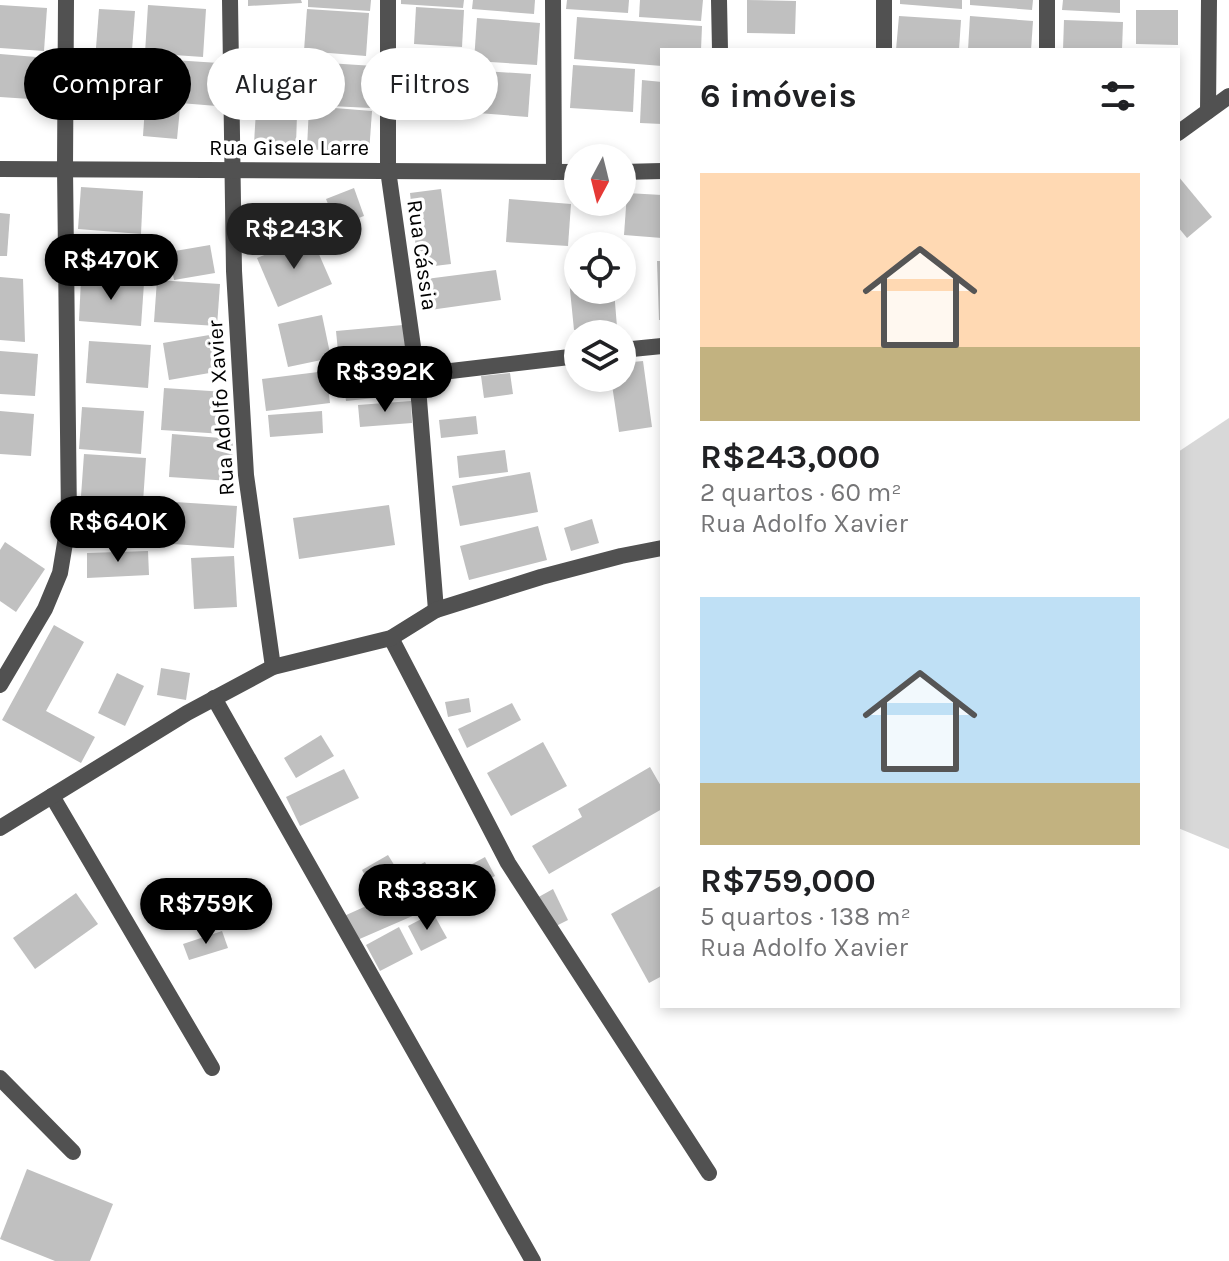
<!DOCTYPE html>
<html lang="pt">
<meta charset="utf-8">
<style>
:root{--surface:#fff;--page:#f2f2f2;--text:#202124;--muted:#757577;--accent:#000}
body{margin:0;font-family:Karla,sans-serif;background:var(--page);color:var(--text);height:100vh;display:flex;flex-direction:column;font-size:30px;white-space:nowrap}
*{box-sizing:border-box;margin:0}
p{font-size:26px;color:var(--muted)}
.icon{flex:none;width:44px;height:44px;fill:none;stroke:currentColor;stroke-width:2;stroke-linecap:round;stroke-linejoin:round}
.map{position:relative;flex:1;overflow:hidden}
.drawer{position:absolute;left:660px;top:48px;width:520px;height:960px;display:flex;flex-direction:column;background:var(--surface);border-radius:0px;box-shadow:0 4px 12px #0003}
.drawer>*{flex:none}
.banner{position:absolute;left:24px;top:48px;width:516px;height:72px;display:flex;gap:16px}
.needle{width:52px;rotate:187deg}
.tools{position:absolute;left:564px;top:144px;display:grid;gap:16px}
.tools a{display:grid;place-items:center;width:72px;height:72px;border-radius:50%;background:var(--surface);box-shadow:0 4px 12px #0003;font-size:40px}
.price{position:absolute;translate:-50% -68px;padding:0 18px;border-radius:28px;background:var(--accent);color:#fff;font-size:26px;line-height:52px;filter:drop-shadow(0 2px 4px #0008)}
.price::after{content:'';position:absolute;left:50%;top:48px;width:24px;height:18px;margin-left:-12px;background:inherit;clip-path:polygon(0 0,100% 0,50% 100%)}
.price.selected{background:#222;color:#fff}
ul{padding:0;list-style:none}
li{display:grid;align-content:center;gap:16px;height:424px;padding:0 40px}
li span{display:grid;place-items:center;height:248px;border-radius:0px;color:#555}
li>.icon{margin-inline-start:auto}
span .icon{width:144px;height:144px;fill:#fffc;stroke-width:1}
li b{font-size:34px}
h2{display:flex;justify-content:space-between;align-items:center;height:96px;padding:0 40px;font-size:34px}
.pill{padding:0 28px;border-radius:36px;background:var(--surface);box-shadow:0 4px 12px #0003;font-size:28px;line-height:72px}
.pill.selected{background:var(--accent);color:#fff}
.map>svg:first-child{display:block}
.green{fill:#d8d8d8}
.building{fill:#c0c0c0}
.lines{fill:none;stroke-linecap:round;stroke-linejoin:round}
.street{stroke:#515151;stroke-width:16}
.labels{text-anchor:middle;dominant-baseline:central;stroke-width:7;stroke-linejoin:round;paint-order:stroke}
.street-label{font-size:22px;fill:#000;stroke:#fff}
</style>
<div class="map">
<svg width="1229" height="1261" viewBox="0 0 1229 1261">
<rect width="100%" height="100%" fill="#fff"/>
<!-- green -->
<path class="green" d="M1229 418V849L1178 828V452Z"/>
<!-- building -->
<g class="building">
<path d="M248 0H301L302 3 248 6Z"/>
<path d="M308 0H371L370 11 308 7Z"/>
<path d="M401 0H464L463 8 401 4Z"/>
<path d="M473 0H535L534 14 472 9Z"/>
<path d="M567 0H629L628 13 566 9Z"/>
<path d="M640 0H703L701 21 639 17Z"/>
<path d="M747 0 796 1 795 34 747 33Z"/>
<path d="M900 0H962V9L900 4Z"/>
<path d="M970 0H1033L1032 10 970 5Z"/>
<path d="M1063 0H1120V13L1062 10Z"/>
<path d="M0 5 47 8 44 51 0 48Z"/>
<path d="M148 5 206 9 203 57 145 53Z"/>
<path d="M416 7 464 10 462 47 414 44Z"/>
<path d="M99 9 135 11 132 50 96 48Z"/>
<path d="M307 9 369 13 366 56 304 51Z"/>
<path d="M1136 10H1178V45L1136 44Z"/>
<path d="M899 16 961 20 959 50H896Z"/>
<path d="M970 16 1033 21 1031 50H968Z"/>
<path d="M577 17 702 26 701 50H662V66L574 59Z"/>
<path d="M477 18 540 23 537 65 474 61Z"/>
<path d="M1064 20 1123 22 1122 50H1063Z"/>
<path d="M82 53 145 57 142 99 80 96Z"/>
<path d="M0 54 48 58 45 100 0 97Z"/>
<path d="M158 59 219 63 217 106 155 101Z"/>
<path d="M247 60 310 65 307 106 245 103Z"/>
<path d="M312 62 374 66 371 108 309 105Z"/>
<path d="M573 65 635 69 633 112 570 108Z"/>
<path d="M400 66 462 70 459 113 397 108Z"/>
<path d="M468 70 531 74 528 117 465 112Z"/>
<path d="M642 80 662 82V124L640 123Z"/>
<path d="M145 106 180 108 177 139 143 136Z"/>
<path d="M309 106 372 111 369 153 307 149Z"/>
<path d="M256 110 297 113 296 146 254 144Z"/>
<path d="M1178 176 1212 217 1187 238 1178 227Z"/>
<path d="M81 187 143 191 141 234 78 229Z"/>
<path d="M354 188 364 216 337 226 326 199Z"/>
<path d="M441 189 451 264 418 268 410 193Z"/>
<path d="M627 193 662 195V238L624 235Z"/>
<path d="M509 199 571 204 568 246 506 242Z"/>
<path d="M0 213 10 214 7 256H0Z"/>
<path d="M311 236 332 284 278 307 257 258Z"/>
<path d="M210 245 215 273 174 280 169 252Z"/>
<path d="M657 261H662V320H659Z"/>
<path d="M578 269V290H614L617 327 574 330 568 270Z"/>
<path d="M496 270 501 300 430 310 426 279Z"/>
<path d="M0 277 23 279 25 342 0 340Z"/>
<path d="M81 279 144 283 141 326 79 321Z"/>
<path d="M157 280 220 284 217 326 154 322Z"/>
<path d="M322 315 331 358 288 367 278 324Z"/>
<path d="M403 325 406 353 339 361 336 331Z"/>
<path d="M215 334 221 371 169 380 163 343Z"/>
<path d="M89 341 151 345 148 388 86 383Z"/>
<path d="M0 351 38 354 35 396 0 394Z"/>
<path d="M408 361 412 394 346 401 342 369Z"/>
<path d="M643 361 652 427 619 432 611 378H622V363Z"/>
<path d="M326 371 330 403 266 411 262 379Z"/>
<path d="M510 373 513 394 484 398 481 376Z"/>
<path d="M164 388 226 392 224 434 161 430Z"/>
<path d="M411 401 412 423 360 427 358 405Z"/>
<path d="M82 407 144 411 141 454 79 449Z"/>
<path d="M0 411 34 414 31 456 0 454Z"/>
<path d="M322 411 323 433 270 437 268 415Z"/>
<path d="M476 416 478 434 441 438 439 420Z"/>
<path d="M172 434 233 439 231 481 169 477Z"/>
<path d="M505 450 508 472 459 478 457 456Z"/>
<path d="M84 454 146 458 143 502H151L148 544 86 540 89 498 133 500 81 496Z"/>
<path d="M530 472 538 512 460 526 452 486Z"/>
<path d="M175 502 237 506 234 548 172 544Z"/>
<path d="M389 505 395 545 299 559 293 518Z"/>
<path d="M592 519 599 543 571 551 564 528Z"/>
<path d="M538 526 547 560 469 580 460 546Z"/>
<path d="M5 542 45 569 16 612 0 601V550Z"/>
<path d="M148 551 149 575 87 578V553Z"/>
<path d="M234 556 237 607 194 609 191 558Z"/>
<path d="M54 625 84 642 46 711 95 737 81 763 2 720Z"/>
<path d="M161 668 190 673 186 700 157 695Z"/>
<path d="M117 673 144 686 125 726 98 713Z"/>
<path d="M469 698 471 712 448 717 445 702Z"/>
<path d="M512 703 521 720 467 748 458 729Z"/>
<path d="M321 735 334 756 296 778 284 758Z"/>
<path d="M543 742 567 786 511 816 487 773Z"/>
<path d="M650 767 662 788V809L549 874 532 846 582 817 578 809Z"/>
<path d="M344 769 359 798 300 826 286 797Z"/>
<path d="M388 855 401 876 374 891 362 870Z"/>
<path d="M485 857 495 876 453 898 443 880Z"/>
<path d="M425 862 440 891 420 902 424 911 355 941 344 916 411 886 404 873Z"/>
<path d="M662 885V976L649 983 611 914Z"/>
<path d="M553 889 568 920 550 929 535 899Z"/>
<path d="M76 893 98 924 35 969 13 938Z"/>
<path d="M433 913 447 938 421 951 408 926Z"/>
<path d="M399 927 413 954 380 971 366 945Z"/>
<path d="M222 931 228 948 189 960 183 944Z"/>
<path d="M27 1169 113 1204 90 1261H55L0 1239Z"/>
</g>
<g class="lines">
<!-- street -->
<g class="street">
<path d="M230 0 234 271 246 475 273 667"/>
<path d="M388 0V170L417 375 436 610"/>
<path d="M553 0 554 172"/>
<path d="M719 0 720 50"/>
<path d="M884 0V50"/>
<path d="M1047 50V0"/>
<path d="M1208 111 1209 0"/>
<path d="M1178 133 1229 96"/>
<path d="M0 169 578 172"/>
<path d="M622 172 662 171"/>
<path d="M622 350 662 346"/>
<path d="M417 375 578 356"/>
<path d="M391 638 508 863 709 1173"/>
<path d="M0 685 45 609 60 573 69 519 65 168 66 0"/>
<path d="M214 698 533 1261"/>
<path d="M52 796 212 1068"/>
<path d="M0 828 187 713 273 667 391 638 436 610 541 577 621 556 662 548"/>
<path d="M0 1078 73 1152"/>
</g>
</g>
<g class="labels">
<!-- street labels -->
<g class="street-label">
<text x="289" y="148">Rua Gisele Larre</text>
<text transform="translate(422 255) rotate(82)">Rua Cássia</text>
<text transform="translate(221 408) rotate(-94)">Rua Adolfo Xavier</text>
</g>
</g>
</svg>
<div class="tools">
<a><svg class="needle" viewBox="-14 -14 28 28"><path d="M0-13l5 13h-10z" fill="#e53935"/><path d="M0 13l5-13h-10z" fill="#757577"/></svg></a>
<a><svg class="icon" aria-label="locate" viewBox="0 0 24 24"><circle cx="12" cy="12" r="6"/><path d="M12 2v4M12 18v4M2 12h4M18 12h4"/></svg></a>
<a><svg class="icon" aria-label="layers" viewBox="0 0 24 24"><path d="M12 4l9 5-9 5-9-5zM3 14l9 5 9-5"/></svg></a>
</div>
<b class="price selected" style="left:294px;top:271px">R$243K</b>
<b class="price" style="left:111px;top:302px">R$470K</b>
<b class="price" style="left:385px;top:414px">R$392K</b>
<b class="price" style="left:118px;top:564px">R$640K</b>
<b class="price" style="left:427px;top:932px">R$383K</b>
<b class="price" style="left:206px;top:946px">R$759K</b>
<div class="banner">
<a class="pill selected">Comprar</a>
<a class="pill">Alugar</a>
<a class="pill">Filtros</a>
</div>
<section class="drawer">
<h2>6 imóveis<svg class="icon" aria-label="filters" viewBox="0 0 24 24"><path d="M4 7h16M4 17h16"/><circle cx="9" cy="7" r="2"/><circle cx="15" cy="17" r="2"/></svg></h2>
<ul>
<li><span style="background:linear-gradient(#ffd9b3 70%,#c2b280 0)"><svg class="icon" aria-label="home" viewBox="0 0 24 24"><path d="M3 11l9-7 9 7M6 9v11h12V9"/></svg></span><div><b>R$243,000</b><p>2 quartos · 60 m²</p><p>Rua Adolfo Xavier</p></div></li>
<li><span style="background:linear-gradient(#bfe0f5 75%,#c2b280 0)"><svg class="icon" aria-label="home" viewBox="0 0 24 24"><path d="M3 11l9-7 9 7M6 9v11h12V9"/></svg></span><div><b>R$759,000</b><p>5 quartos · 138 m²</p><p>Rua Adolfo Xavier</p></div></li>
</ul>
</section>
</div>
